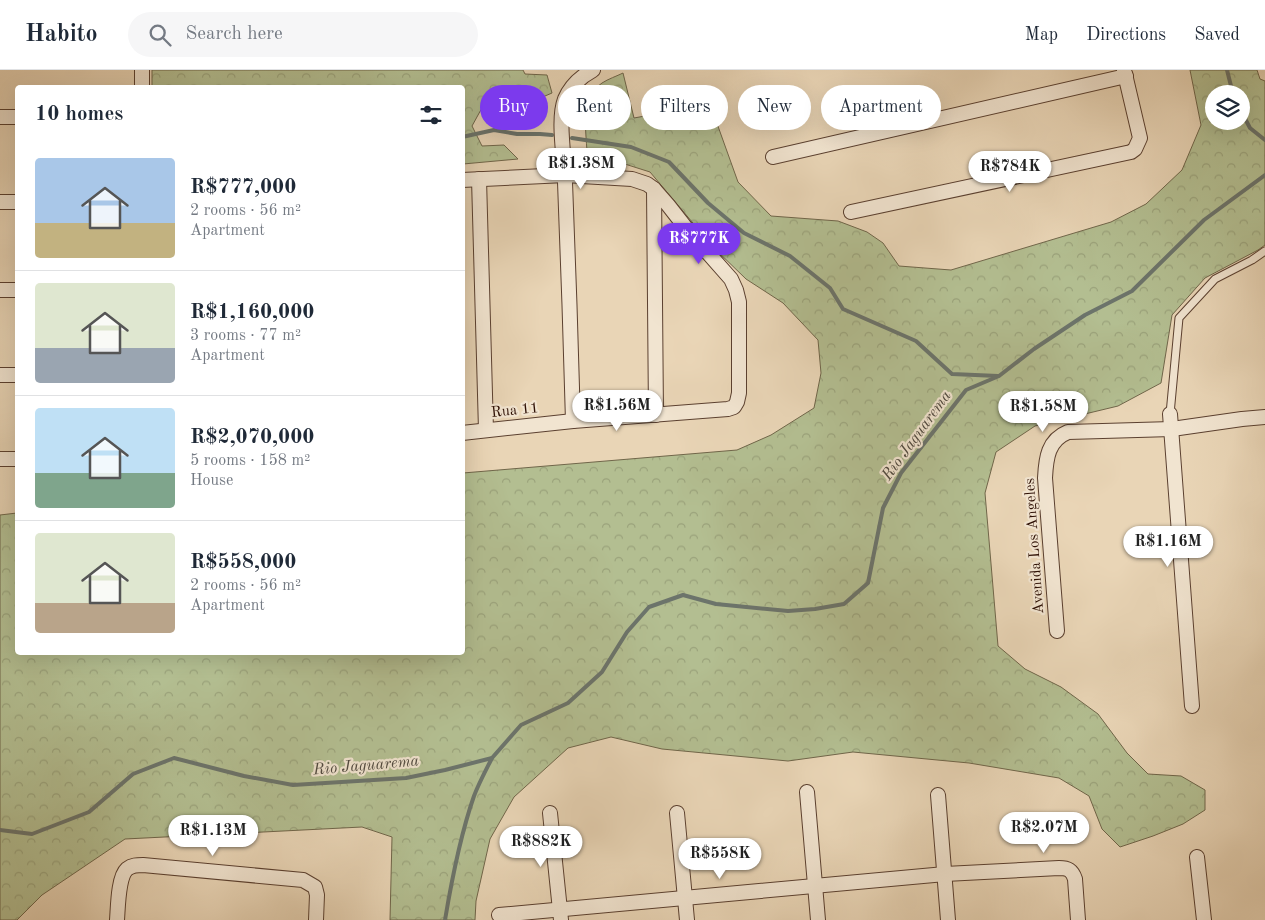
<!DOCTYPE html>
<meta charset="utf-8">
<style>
:root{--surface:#fff;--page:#f6f6f7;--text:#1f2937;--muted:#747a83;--line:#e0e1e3;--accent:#7c3aed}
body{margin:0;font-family:"Old Standard TT",serif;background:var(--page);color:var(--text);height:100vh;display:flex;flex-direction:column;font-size:19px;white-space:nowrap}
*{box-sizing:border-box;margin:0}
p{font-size:16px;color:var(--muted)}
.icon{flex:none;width:28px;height:28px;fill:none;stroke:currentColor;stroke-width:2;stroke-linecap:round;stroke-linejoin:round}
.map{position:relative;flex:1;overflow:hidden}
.sheet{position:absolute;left:15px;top:15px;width:450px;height:570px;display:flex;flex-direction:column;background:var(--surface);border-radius:5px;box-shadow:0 5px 20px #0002}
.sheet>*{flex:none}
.top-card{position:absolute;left:480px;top:15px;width:475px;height:45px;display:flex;gap:10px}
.controls{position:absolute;left:1205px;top:15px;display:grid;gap:10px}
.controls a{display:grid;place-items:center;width:45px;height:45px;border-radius:50%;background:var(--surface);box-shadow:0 5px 20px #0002;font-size:25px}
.price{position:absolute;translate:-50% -42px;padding:0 11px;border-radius:18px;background:#fff;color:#222;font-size:16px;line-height:32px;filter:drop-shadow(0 1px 2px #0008)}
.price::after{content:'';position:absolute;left:50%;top:30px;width:15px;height:11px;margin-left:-8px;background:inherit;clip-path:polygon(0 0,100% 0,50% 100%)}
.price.active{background:var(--accent);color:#fff}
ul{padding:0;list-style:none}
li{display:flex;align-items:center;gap:15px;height:125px;padding:0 20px}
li+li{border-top:1px solid var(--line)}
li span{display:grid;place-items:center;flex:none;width:140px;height:100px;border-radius:5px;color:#555}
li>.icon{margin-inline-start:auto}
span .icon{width:60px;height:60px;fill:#fffc;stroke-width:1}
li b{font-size:21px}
h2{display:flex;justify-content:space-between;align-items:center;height:60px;padding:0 20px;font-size:21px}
.tag{padding:0 18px;border-radius:22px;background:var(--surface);box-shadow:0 5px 20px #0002;font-size:18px;line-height:45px}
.tag.active{background:var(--accent);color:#fff}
header{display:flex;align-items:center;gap:30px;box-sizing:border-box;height:70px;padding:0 25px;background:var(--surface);border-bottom:1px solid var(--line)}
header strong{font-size:24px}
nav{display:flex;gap:28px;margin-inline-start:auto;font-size:18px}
.search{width:350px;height:45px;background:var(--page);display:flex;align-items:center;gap:12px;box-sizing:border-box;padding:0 18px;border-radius:28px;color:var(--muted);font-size:19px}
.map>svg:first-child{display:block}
.forest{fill:url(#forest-crowns);stroke:#70664a;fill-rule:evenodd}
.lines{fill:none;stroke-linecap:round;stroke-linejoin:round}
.stream{stroke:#6c746b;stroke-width:4}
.lane-casing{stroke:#5b4030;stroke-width:9}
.street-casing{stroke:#5b4030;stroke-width:16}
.lane{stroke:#f1e4d0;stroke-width:7}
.street{stroke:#f1e4d0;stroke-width:14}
.labels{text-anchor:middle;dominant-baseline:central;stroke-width:4.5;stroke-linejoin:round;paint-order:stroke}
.street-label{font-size:15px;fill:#2c0e03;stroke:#f1e4d0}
.water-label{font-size:16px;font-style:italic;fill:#514a40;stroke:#f1e4d0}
</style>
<header>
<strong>Habito</strong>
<div class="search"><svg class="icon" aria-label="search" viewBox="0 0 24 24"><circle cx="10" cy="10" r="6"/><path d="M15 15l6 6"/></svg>Search here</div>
<nav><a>Map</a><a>Directions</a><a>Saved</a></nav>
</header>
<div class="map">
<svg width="1265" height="850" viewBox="0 0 1265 850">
<defs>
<pattern id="forest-crowns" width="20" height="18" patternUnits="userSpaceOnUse" patternTransform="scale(1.25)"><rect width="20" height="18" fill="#b3be91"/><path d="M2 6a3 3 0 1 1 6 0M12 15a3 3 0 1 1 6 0" fill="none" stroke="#9aa27b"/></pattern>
</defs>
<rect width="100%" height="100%" fill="#e9d5b6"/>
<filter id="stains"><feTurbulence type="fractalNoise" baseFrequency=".004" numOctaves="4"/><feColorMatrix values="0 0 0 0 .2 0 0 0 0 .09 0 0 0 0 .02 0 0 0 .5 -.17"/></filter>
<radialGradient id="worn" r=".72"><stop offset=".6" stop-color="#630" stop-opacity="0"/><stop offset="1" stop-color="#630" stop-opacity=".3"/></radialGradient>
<!-- forest -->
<g class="forest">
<path d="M152 0H523L525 4 547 5 552 23 517 38 483 36 472 56 482 76 504 75 518 89 463 94 462 18 152 17Z"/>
<path d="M1190 0H1257L1260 9 1265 11V175L1258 180 1205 208 1172 245 1161 313 1118 336 1035 356 996 382 985 423 998 576 1025 599 1061 617 1098 644 1127 683 1148 704 1181 706 1205 720V740L1183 754 1153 766 1120 777 1102 759 1089 726 1059 708 969 693 853 682 788 691 662 679 611 667 568 678 514 727 490 769 476 831 475 850H390L392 767 362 757 125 769 42 825 17 850H0V445L17 443 18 582H462L463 403 737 380 771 365 814 338 821 303 818 270 783 233 746 209 714 178 650 102 587 82C586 60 580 28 602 13 608 9 617 6 623 3L634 48 710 34 738 112 771 146 838 151 867 162 883 173 899 196 951 200 1111 152 1146 134 1182 100 1201 55ZM1214 24H1241V51H1214Z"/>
</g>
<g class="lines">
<!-- stream -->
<g class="stream">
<path d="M1227 0 1233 24"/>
<path d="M1241 41 1250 58 1265 70"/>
<path d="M462 67 494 60 517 64H540L552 65"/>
<path d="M572 68 631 77 669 92 708 133 744 163 790 186 830 218 843 239 916 271 952 304 998 306"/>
<path d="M0 760 32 764 89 742 133 704 174 688 244 706 293 715 406 708 445 700 492 688 521 655 568 633 602 602 627 562 649 537 683 525 716 534 788 541 815 539 844 534 868 513 883 438 901 403 966 320 999 306 1034 279 1085 245 1132 221 1204 150 1265 105"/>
<path d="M445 850C452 808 460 766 474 726 479 713 486 700 492 688"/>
</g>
<defs>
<path id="lane" d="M1170 344 1179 248 1215 209 1252 190 1265 181"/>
<g id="street">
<path d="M142 18V0"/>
<path d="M0 47H18"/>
<path d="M773 87 1126 6"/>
<path d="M479 109 486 360"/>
<path d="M462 110 565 105 632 109 647 114 654 119 668 135 686 158 731 209 736 220 739 232V323L737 332 734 337 728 339 573 351 462 363"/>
<path d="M654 119 656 345"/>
<path d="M0 132H18"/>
<path d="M851 142 1131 82 1135 79 1140 68 1124 0"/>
<path d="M0 220H18"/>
<path d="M0 305H18"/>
<path d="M1170 344 1192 636"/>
<path d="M573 351C571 271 568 192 565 112 565 89 557 50 565 29 571 15 580 7 593 0"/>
<path d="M0 389H18"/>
<path d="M1057 561 1045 408C1046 388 1048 370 1068 362L1172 359 1242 349 1265 347"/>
<path d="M807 722 818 850"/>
<path d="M938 725 948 850"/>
<path d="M550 743 561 850"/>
<path d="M677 743 687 850"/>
<path d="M1197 787 1204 850"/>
<path d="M499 845 945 804 1059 798C1068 798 1072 800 1075 809L1078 850"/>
<path d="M117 850C118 838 118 807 127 799 132 795 137 795 143 795L303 810 315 817 317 825 316 850"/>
</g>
</defs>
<!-- lane casing -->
<use href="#lane" class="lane-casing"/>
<!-- street casing -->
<use href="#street" class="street-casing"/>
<!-- lane -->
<use href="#lane" class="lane"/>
<!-- street -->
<use href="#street" class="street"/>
</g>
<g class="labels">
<!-- street labels -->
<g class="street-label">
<text transform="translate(515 341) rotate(-6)">Rua 11</text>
<text transform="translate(1035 476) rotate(-94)">Avenida Los Angeles</text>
</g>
<!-- water labels -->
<g class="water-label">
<text transform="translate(917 366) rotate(-54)">Rio Jaguarema</text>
<text transform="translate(366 696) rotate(-5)">Rio Jaguarema</text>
</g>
</g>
<rect width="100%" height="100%" filter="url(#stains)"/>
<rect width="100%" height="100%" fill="url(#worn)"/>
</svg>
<div class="controls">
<a><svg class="icon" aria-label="layers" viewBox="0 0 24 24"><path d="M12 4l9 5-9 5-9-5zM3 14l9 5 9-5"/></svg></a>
</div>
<b class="price" style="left:581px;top:120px">R$1.38M</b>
<b class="price" style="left:1010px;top:123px">R$784K</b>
<b class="price active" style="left:699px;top:195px">R$777K</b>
<b class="price" style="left:617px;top:362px">R$1.56M</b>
<b class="price" style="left:1043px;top:363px">R$1.58M</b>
<b class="price" style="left:1168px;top:498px">R$1.16M</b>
<b class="price" style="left:1044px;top:784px">R$2.07M</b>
<b class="price" style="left:213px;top:787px">R$1.13M</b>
<b class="price" style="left:541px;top:798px">R$882K</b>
<b class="price" style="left:720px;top:810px">R$558K</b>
<div class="top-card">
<a class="tag active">Buy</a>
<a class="tag">Rent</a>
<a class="tag">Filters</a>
<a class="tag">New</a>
<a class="tag">Apartment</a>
</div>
<section class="sheet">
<h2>10 homes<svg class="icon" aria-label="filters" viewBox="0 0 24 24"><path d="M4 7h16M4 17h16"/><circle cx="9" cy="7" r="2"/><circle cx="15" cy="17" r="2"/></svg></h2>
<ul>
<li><span style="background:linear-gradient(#a9c7e8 65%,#c2b280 0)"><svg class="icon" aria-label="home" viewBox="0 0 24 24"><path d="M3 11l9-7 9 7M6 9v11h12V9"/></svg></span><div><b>R$777,000</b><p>2 rooms · 56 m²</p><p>Apartment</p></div></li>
<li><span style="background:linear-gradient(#dfe7d0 65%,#9aa5b1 0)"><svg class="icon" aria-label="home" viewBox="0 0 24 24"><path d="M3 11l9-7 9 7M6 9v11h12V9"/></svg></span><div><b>R$1,160,000</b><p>3 rooms · 77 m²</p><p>Apartment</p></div></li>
<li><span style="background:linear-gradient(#bfe0f5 65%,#7fa58c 0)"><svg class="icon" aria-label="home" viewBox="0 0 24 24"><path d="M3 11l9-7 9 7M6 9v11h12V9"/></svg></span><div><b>R$2,070,000</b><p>5 rooms · 158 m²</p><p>House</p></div></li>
<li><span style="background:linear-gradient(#dfe7d0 70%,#b9a48a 0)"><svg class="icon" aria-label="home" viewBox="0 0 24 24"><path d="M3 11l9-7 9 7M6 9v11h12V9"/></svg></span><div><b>R$558,000</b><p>2 rooms · 56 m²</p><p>Apartment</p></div></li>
</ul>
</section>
</div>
